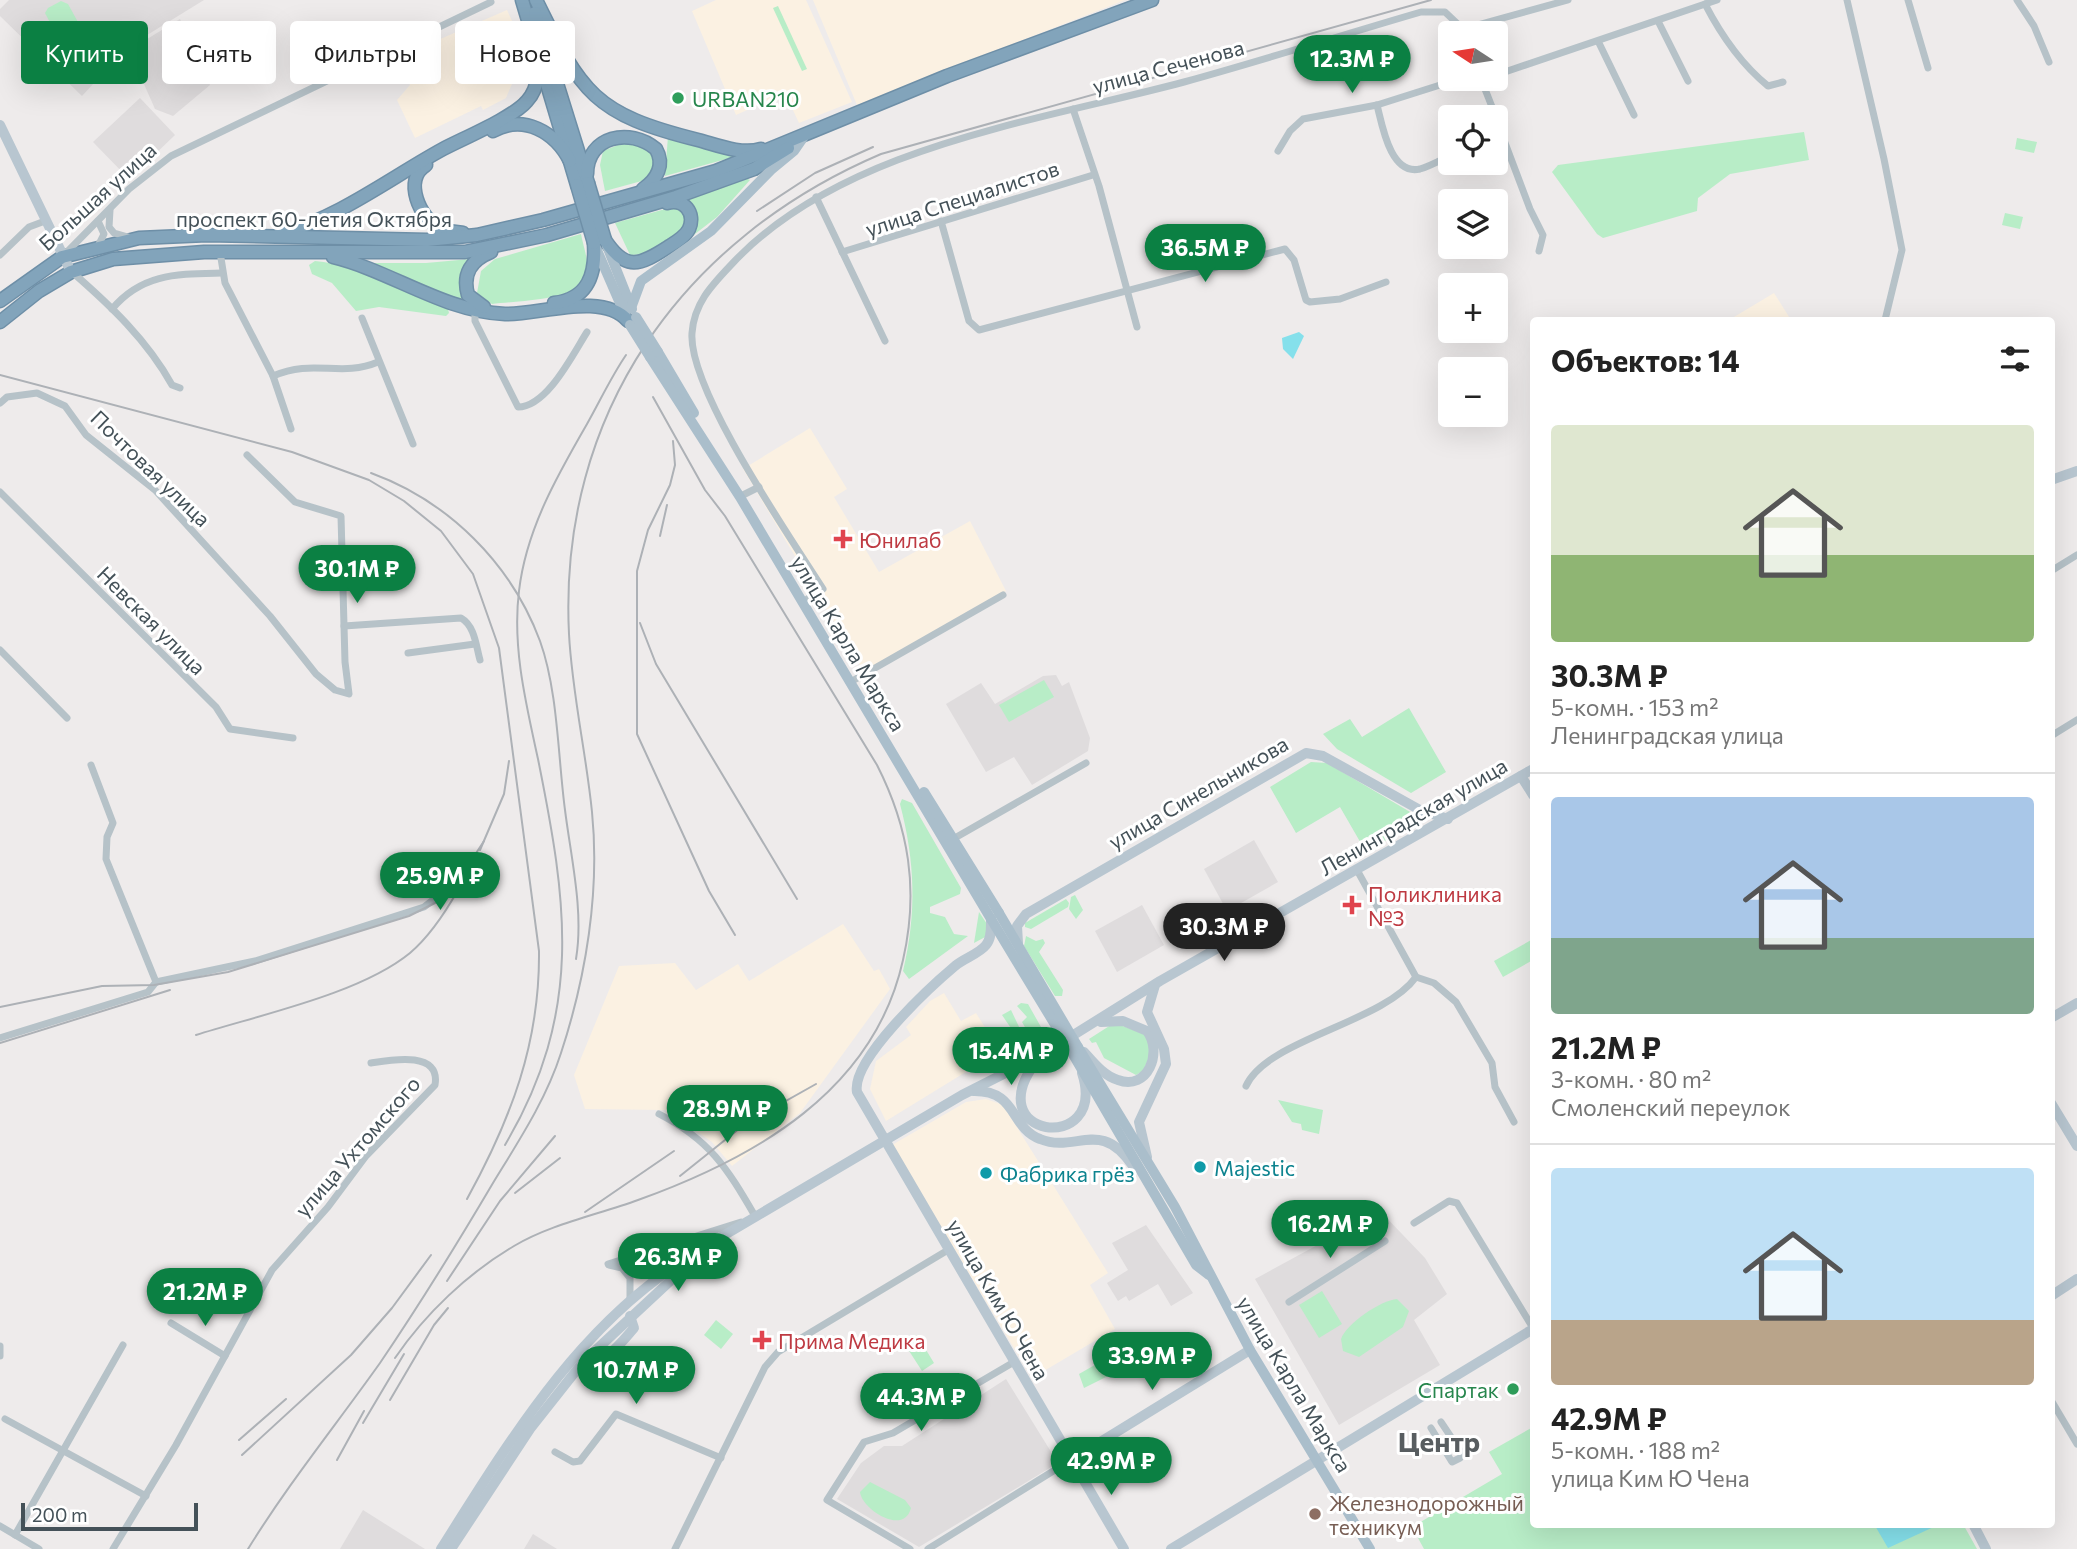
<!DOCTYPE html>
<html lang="ru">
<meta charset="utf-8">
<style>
:root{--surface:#fff;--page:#f2f2f2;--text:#222;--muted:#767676;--line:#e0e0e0;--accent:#0b8043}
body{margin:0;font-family:Commissioner,sans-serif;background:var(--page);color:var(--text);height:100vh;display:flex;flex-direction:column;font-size:26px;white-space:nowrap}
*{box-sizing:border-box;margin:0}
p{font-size:23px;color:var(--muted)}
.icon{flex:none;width:38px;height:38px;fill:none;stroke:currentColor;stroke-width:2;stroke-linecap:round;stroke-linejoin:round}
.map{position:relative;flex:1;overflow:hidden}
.sheet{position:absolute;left:1530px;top:317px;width:525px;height:1211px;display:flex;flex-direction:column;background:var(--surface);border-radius:7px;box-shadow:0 7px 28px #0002}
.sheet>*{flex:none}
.banner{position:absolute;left:21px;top:21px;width:665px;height:63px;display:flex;gap:14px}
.needle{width:46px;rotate:282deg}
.fabs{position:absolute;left:1438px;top:21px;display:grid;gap:14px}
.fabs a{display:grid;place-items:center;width:70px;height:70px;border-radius:7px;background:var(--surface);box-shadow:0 7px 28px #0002;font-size:35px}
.scale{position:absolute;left:21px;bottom:18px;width:177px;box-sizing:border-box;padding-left:7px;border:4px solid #445158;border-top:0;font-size:19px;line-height:24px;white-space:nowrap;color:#445158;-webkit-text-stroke:5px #fff;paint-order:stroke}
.price{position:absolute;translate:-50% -60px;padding:0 16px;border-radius:24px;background:var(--accent);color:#fff;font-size:23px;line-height:46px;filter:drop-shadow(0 2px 4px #0008)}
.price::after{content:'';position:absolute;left:50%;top:42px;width:21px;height:16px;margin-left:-10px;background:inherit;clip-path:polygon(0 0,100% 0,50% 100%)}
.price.active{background:#222;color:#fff}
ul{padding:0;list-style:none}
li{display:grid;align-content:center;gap:14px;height:371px;padding:0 21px}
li+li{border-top:2px solid var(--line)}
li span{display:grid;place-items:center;height:217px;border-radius:7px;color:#555}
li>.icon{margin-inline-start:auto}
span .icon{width:126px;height:126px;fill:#fffc;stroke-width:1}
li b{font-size:30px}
h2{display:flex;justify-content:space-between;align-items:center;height:84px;padding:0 21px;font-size:30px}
.tag{padding:0 24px;border-radius:7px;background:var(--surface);box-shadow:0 7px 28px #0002;font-size:24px;line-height:63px}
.tag.active{background:var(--accent);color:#fff}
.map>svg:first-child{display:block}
.commercial{fill:#fbf1e2}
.education{fill:#dfdcdd}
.green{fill:#b8edc7}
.water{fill:#85e0eb}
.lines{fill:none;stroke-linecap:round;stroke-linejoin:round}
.highway-casing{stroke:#6e8fa7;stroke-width:15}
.street{stroke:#b6c2c8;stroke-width:7}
.secondary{stroke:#b8c6d0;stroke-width:10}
.primary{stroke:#aabecb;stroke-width:10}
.highway{stroke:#82a4bb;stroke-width:12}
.rail{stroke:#adb1b6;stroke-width:2}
.highway-bridge-casing{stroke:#6e8fa7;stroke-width:15;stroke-linecap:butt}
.primary-bridge{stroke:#aabecb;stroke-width:10}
.highway-bridge{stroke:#82a4bb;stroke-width:12}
.leisure-dot{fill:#2e9e5b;stroke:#fff;stroke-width:2.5}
.health-dot{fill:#e0444e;stroke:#fff;stroke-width:2.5}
.culture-dot{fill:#0f9aa8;stroke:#fff;stroke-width:2.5}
.education-dot{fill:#8d6e63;stroke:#fff;stroke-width:2.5}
.labels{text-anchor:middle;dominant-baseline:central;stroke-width:6;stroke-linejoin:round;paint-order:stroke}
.street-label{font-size:21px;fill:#445158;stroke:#fff}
.leisure-label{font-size:21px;fill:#27864d;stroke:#fff;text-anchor:start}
.health-label{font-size:21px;fill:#be3a42;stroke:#fff;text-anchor:start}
.culture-label{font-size:21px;fill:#0d838f;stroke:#fff;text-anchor:start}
.education-label{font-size:21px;fill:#785e54;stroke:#fff;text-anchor:start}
.district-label{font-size:28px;font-weight:bold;fill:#585d60;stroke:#fff}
</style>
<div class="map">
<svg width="2077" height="1549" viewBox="0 0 2077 1549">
<rect width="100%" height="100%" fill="#eeebeb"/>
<!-- commercial -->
<g class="commercial">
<path d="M716 0H806L852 102 799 123 785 93 736 115 692 11Z"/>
<path d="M813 0H1125L857 105Z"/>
<path d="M507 10 526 51 506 98 483 110 481 106 415 138 397 100 410 85 399 57Z"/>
<path d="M1774 293 1791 320H1729Z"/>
<path d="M810 428 847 489 834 497 879 572 970 521 1006 591 864 672 743 469Z"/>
<path d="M843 924 874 971 879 969 890 989 800 1113 732 1166 712 1142 665 1110 585 1109 574 1075 619 966 675 963 696 990 738 964 749 981Z"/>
<path d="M944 993 961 1021 976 1013 1000 1051 886 1121 870 1089 876 1061 911 1035 906 1027 930 1001Z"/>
<path d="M986 1099 1003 1105 1108 1273 1090 1285 1115 1329 1032 1378 892 1145 966 1102Z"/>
</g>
<!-- education -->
<g class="education">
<path d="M9 0H204L126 48 82 96 0 16V9Z"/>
<path d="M180 19 210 85 173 116 155 109 129 50Z"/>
<path d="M140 98 175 135 129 179 93 142Z"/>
<path d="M1056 675 1062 686 1069 682 1090 738 1088 751 1032 785 1014 757 986 772 946 704 981 683 995 704 1043 676Z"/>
<path d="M1254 840 1278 882 1227 911 1204 869Z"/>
<path d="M1142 905 1164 945 1117 972 1095 931Z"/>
<path d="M1380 1211 1425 1258 1447 1294 1414 1320 1440 1365 1339 1425 1255 1279Z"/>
<path d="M1146 1225 1193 1293 1171 1306 1158 1284 1129 1301 1126 1296 1118 1301 1107 1283 1128 1270 1112 1243Z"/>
<path d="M1006 1379 1058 1463 919 1547 837 1499 861 1463 884 1446H902Z"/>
<path d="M363 1510 425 1549H340Z"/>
<path d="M533 1534 557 1549H524Z"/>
</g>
<!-- green -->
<g class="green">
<path d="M61 1 68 4 89 42 87 47 72 55 66 53 45 13 48 8Z"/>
<path d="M778 6 807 69 802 71 773 8Z"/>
<path d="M1804 132 1809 160 1730 174 1698 198 1697 211 1603 238 1597 234 1552 172 1558 165Z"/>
<path d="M668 136 737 156 665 176Z"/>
<path d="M2017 138 2037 142 2034 153 2015 149Z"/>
<path d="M628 141C653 149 661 154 649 179L605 191 600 165 603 151Z"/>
<path d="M746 178 750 180 717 217 691 237 684 201Z"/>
<path d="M676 206 686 213C689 237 651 256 630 255L615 223Z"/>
<path d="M2005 213 2023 217 2020 229 2002 225Z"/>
<path d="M581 234C583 246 591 266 586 278 575 301 515 301 492 304L477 293 481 271 495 259Z"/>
<path d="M470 259 467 304 366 263H426Z"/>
<path d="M315 261C360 265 406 292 448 309L449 313 446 316 379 307 356 311 332 283 312 274 309 265Z"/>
<path d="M1044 680 1054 697 1009 722 999 705Z"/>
<path d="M1409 708 1446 772 1411 793 1337 749 1323 734 1350 719 1362 737Z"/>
<path d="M1311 762 1327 763 1422 819 1366 852 1340 807 1296 833 1270 787Z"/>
<path d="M902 799 912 803 961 888 960 894 930 907V913L945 917 954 934 968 936 909 979 903 971C917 913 915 861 900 804Z"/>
<path d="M1075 895 1083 910 1076 919 1069 909 1071 897Z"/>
<path d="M1066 899 1069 903 1068 907 1031 929 1025 927V923Z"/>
<path d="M979 912 987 924V936L974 943Z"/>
<path d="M1026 936 1036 941 1043 939 1045 943 1039 952 1063 990 1062 996H1055L1024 946Z"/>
<path d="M1533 939V960L1503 977 1494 961Z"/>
<path d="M1021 1003 1028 1004 1041 1027 1034 1031 1026 1029 1022 1022 1027 1017 1017 1006Z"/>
<path d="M1011 1010 1022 1033 1021 1043 1002 1015Z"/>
<path d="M1114 1023 1145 1034 1152 1051 1143 1071 1136 1075 1104 1058 1096 1042 1092 1043 1089 1039Z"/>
<path d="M1023 1034 1033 1035 1036 1045 1024 1049 1019 1057H1012L1009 1053 1022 1044Z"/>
<path d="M1278 1100 1323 1110 1319 1134 1302 1130 1301 1124 1292 1122Z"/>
<path d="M1322 1291 1342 1324 1319 1338 1299 1305Z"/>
<path d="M1397 1299 1409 1311 1403 1327 1359 1357 1343 1351 1341 1339C1346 1324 1381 1300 1397 1299Z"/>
<path d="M716 1320 733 1334 721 1349 704 1335Z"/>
<path d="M917 1335 934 1363 922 1371 904 1343Z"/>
<path d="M1107 1358 1115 1370 1114 1373 1084 1388 1079 1374Z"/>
<path d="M1533 1427V1524H1963L1977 1549H1424L1412 1527 1502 1474 1489 1452Z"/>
<path d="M870 1482 905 1500 911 1508C904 1536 862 1510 860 1492Z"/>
</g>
<!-- water -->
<g class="water">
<path d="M1299 332 1304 336 1293 359 1283 349 1282 338Z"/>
<path d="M1874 1524H1938V1525L1888 1548Z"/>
</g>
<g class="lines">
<defs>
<g id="highway">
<path d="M522 0 577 185"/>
<path d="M536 0C582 94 594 114 698 140 717 145 741 155 761 149"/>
<path d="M535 13 588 183"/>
<path d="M493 131C524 114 555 132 570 161"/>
<path d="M426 165C403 179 419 219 441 229 447 231 456 232 463 233"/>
<path d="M587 174C587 136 630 127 656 149 665 165 657 179 643 189"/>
<path d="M280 234C340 217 390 178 443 149 464 138 514 117 527 101 540 87 539 67 537 49"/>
<path d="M605 240C626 272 640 265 668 247 676 242 685 237 689 229 696 213 684 198 667 203"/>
<path d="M333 257C391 271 445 312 505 314 539 315 603 291 628 321"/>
<path d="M0 301 62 257 139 238 207 235 427 240 477 235 543 220 716 171 947 76 1152 0"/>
<path d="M554 303C589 299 596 273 594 243"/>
<path d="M484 307 468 295C462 274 471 260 491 252"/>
<path d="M0 322 39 291 71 272 113 259 204 252H465L547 235 676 197 754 169 788 148"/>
</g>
</defs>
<!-- highway casing -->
<use href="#highway" class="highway-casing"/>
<!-- street -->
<g class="street">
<path d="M1847 0 1884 159 1902 250 1885 320"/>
<path d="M1908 0 1928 68"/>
<path d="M2017 0 2034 26 2049 62"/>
<path d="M1705 4C1721 35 1741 64 1768 86L1783 82"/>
<path d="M1658 21 1688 81"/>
<path d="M1599 43 1634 115"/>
<path d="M1496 75 1717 0"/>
<path d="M1481 79 1496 117"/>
<path d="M1377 105C1382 124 1390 176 1420 169 1430 166 1441 160 1451 155"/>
<path d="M1073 109 1099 186 1137 327"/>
<path d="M1496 119 1530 209 1543 235 1539 251"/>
<path d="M1278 151 1290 131 1303 119 1377 105 1459 79"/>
<path d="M816 197 885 341"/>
<path d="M110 210 109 227 114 233 128 237"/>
<path d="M98 221 104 234 98 246"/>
<path d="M941 221 969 321 979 330 1285 249 1294 260 1306 300 1310 302 1340 299 1386 282"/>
<path d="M220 252 225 283 273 376 291 429"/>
<path d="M842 252 1093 175"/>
<path d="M65 254 129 189 171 156 491 2"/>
<path d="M0 255 29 227 45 221"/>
<path d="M72 272C110 305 147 340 172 385L180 388"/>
<path d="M112 309C142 273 178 274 221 273"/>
<path d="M475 310V321L518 407C547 407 573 354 587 332"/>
<path d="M362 318 413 444"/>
<path d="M273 376C314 358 340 378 378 362"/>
<path d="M0 403 7 397 37 393 65 406 86 435 155 490 270 616 316 674 335 690 349 694 345 662 341 516 295 502 247 455"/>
<path d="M0 492 216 707 230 729 293 738"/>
<path d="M743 495 759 487"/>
<path d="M2051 571 2077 555"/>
<path d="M806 600 823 589C790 537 688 389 692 333 694 304 711 286 730 266 839 147 1035 122 1184 82 1264 60 1342 35 1421 12H1445L1463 29 1568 0"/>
<path d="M344 626 461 618C475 626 476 646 480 660"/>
<path d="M0 650 67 718"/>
<path d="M408 653 475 644"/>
<path d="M854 680 1003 595"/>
<path d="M2051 736 2077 720"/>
<path d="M91 765 113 823 107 837 106 859 156 982"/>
<path d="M953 839 1086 763"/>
<path d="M1357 870 1416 977 1434 983 1456 1002 1492 1063 1495 1087 1514 1122"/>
<path d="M0 1038 148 992 156 982 255 961 424 907 442 893 466 860"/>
<path d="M1246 1086C1267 1039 1383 1023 1416 977"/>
<path d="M659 1114C710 1140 727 1168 755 1216"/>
<path d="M1414 1223 1449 1201 1457 1203 1533 1328"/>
<path d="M608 1264 741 1222"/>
<path d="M609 1265 622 1268 630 1278V1301"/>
<path d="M1289 1302 1385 1241"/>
<path d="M171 1323 225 1356"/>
<path d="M0 1346V1356"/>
<path d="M2051 1400 2077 1444"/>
<path d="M5 1419 146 1496"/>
<path d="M1441 1422 1463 1455"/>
<path d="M1431 1428 1452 1462 1460 1458"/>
<path d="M555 1452 573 1462 580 1461 616 1414 721 1458"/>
<path d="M0 1526 39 1549"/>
<path d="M15 1535 123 1345"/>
<path d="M113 1549 176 1445 272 1270 328 1207 366 1156 435 1085C441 1050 390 1060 371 1063"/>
<path d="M675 1549 765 1367 778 1352 948 1250"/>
<path d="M910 1549 827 1500 864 1442 893 1433 1014 1362"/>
<path d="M928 1549 1071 1460"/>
</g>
<!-- secondary -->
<g class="secondary">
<path d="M0 125 71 272"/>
<path d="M2051 480 2077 471"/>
<path d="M1521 776 1533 795"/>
<path d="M991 919C991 927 992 938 986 945 979 954 964 958 955 966 930 987 851 1060 857 1092L1124 1549"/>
<path d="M1018 943 1017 926 1026 914 1306 753 1323 756 1420 810 1448 819"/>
<path d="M2051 1018 2077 1003"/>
<path d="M1084 1052C1093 1062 1104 1076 1118 1080 1148 1091 1163 1052 1147 1031L1123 1021 1101 1022"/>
<path d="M1039 1058C973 1139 1109 1156 1082 1073"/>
<path d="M973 1091C1018 1090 1009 1127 1040 1139 1076 1154 1100 1117 1133 1166"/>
<path d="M2051 1103 2077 1146"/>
<path d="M1147 1157 1139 1122 1166 1064 1164 1049 1147 1012 1155 985"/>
<path d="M2051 1296 2077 1279"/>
<path d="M583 1362C608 1362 619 1345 634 1328L630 1316"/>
<path d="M1071 1460 1250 1350"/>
<path d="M1973 1524 1986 1549"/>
<path d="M441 1549C510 1440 581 1321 694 1254"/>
<path d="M451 1549 530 1429 583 1362 711 1243 962 1095 1043 1054 1160 981 1533 769"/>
<path d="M1171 1549 1533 1329"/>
</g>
<!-- primary -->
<g class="primary">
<path d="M607 246 632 309"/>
<path d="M596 248 626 317"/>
<path d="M631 308 641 281 711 231 771 170 794 151 805 135"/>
<path d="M658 352 694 413"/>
<path d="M650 357 740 497 991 919"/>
<path d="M924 792 999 913"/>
<path d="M1078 1047 1175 1207 1250 1350 1370 1549"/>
<path d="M1071 1051 1196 1265 1209 1275"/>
</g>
<!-- highway -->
<use href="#highway" class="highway"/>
<!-- rail -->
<g class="rail">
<path d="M757 211 815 173 873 147"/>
<path d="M0 375 292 452 369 480 404 501 441 531 473 574 499 648 539 951C540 1043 511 1119 467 1199"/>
<path d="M673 441 675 465 670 485 648 530 637 571V734L709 891 735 935"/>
<path d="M371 473C448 501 511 563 540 641 558 691 558 758 565 810 571 858 584 912 576 959"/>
<path d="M660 536 667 505"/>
<path d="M640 623 656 664 797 899"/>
<path d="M480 850 504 794 509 761"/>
<path d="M0 1007 102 986 154 985 228 972 409 916 441 900 456 884 484 841"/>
<path d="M196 1035C259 1015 360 994 410 953 430 936 445 913 458 890"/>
<path d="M0 1043 170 990"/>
<path d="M505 1145C584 1011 567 903 538 759 526 704 512 647 519 591 526 530 557 476 587 424 600 401 611 377 626 355"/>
<path d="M680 1176 745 1124 816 1084"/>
<path d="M515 1193 560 1158"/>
<path d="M585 1212 674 1151"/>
<path d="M447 1281 500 1201 555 1136"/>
<path d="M395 1358C425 1314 468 1273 514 1246 551 1224 597 1215 638 1200 755 1158 874 1091 903 960 919 890 909 828 877 765L725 516 705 490 653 397"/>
<path d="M390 1400 434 1325 448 1308"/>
<path d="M363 1423 404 1354"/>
<path d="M239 1440 286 1399"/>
<path d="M242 1455 351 1355 392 1308 431 1255"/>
<path d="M337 1460 364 1411"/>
<path d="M248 1549C288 1484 336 1425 380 1363 420 1304 457 1244 493 1183 518 1142 546 1100 561 1053 586 977 600 892 592 812 586 752 572 693 569 634 558 414 682 239 881 154L1431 0"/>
</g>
<defs>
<g id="highway-bridge">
<path d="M588 183 605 240"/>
<path d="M577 185 594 243"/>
</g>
</defs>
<!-- highway-bridge casing -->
<use href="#highway-bridge" class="highway-bridge-casing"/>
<!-- primary-bridge -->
<g class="primary-bridge">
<path d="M636 317 658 352"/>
<path d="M630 325 650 357"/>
<path d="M999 913 1078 1047"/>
<path d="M991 919 1071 1051"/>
</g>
<!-- highway-bridge -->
<use href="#highway-bridge" class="highway-bridge"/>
</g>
<!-- markers -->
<g class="leisure-dot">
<circle cx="678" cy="98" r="7"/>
<circle cx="1513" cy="1389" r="7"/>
</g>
<g class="health-dot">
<path d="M839.5 528.5h7v7h7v7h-7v7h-7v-7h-7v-7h7z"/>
<path d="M1348.5 894.5h7v7h7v7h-7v7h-7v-7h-7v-7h7z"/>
<path d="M758.5 1329.5h7v7h7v7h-7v7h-7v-7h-7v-7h7z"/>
</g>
<g class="culture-dot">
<circle cx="1200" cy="1167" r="7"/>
<circle cx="986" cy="1173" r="7"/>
</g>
<circle class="education-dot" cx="1315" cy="1514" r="7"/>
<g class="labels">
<!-- street labels -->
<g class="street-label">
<text transform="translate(1168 66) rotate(-15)">улица Сеченова</text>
<text transform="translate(97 196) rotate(-42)">Большая улица</text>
<text transform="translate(962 198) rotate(-18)">улица Специалистов</text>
<text x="314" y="218">проспект 60-летия Октября</text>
<text transform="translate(151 468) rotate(44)">Почтовая улица</text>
<text transform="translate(152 620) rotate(45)">Невская улица</text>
<text transform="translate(849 643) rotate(59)">улица Карла Маркса</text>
<text transform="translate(1198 792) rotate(-30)">улица Синельникова</text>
<text transform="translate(1413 816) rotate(-30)">Ленинградская улица</text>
<text transform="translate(357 1146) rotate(-49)">улица Ухтомского</text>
<text transform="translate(999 1299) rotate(60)">улица Ким Ю Чена</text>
<text transform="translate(1295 1384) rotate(59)">улица Карла Маркса</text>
</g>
<!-- leisure labels -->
<g class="leisure-label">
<text x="692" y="98">URBAN210</text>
<text x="1499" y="1389" text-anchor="end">Спартак</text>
</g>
<!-- health labels -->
<g class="health-label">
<text x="859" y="539">Юнилаб</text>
<text x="1368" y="893">Поликлиника<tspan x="1368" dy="24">№3</tspan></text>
<text x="778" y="1340">Прима Медика</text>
</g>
<!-- culture labels -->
<g class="culture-label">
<text x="1214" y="1167">Majestic</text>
<text x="1000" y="1173">Фабрика грёз</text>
</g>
<!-- education labels -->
<g class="education-label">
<text x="1329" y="1502">Железнодорожный<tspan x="1329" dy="24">техникум</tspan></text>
</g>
<!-- district labels -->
<g class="district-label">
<text x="1439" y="1441">Центр</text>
</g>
</g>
</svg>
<div class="fabs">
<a><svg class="needle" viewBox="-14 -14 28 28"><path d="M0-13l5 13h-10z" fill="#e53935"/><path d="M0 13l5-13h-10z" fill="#767676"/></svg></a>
<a><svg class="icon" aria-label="locate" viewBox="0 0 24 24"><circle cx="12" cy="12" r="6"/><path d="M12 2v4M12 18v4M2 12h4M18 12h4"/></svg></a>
<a><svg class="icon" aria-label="layers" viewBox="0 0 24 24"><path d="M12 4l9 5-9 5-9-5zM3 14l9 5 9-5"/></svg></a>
<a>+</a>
<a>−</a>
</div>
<div class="scale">200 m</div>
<b class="price" style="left:1352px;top:95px">12.3M ₽</b>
<b class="price" style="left:1205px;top:284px">36.5M ₽</b>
<b class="price" style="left:357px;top:605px">30.1M ₽</b>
<b class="price" style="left:440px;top:912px">25.9M ₽</b>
<b class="price active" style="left:1224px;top:963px">30.3M ₽</b>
<b class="price" style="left:1011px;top:1087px">15.4M ₽</b>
<b class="price" style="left:727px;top:1145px">28.9M ₽</b>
<b class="price" style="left:1330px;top:1260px">16.2M ₽</b>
<b class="price" style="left:678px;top:1293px">26.3M ₽</b>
<b class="price" style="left:205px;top:1328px">21.2M ₽</b>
<b class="price" style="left:1152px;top:1392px">33.9M ₽</b>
<b class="price" style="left:636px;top:1406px">10.7M ₽</b>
<b class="price" style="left:921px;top:1433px">44.3M ₽</b>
<b class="price" style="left:1111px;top:1497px">42.9M ₽</b>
<div class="banner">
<a class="tag active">Купить</a>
<a class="tag">Снять</a>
<a class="tag">Фильтры</a>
<a class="tag">Новое</a>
</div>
<section class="sheet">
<h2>Объектов: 14<svg class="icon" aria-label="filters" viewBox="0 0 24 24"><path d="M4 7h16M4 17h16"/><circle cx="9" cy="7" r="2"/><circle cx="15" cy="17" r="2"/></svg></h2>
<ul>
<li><span style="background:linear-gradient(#dfe7d0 60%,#8fb573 0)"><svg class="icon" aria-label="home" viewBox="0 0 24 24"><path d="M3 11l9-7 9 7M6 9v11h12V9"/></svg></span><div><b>30.3M ₽</b><p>5-комн. · 153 m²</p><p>Ленинградская улица</p></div></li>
<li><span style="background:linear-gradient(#a9c7e8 65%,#7fa58c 0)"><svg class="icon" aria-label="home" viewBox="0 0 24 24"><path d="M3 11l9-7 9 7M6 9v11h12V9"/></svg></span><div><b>21.2M ₽</b><p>3-комн. · 80 m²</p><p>Смоленский переулок</p></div></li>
<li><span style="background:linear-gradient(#bfe0f5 70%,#b9a48a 0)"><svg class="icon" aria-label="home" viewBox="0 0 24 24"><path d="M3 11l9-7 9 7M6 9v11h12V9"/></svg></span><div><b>42.9M ₽</b><p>5-комн. · 188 m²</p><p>улица Ким Ю Чена</p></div></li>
</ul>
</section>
</div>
